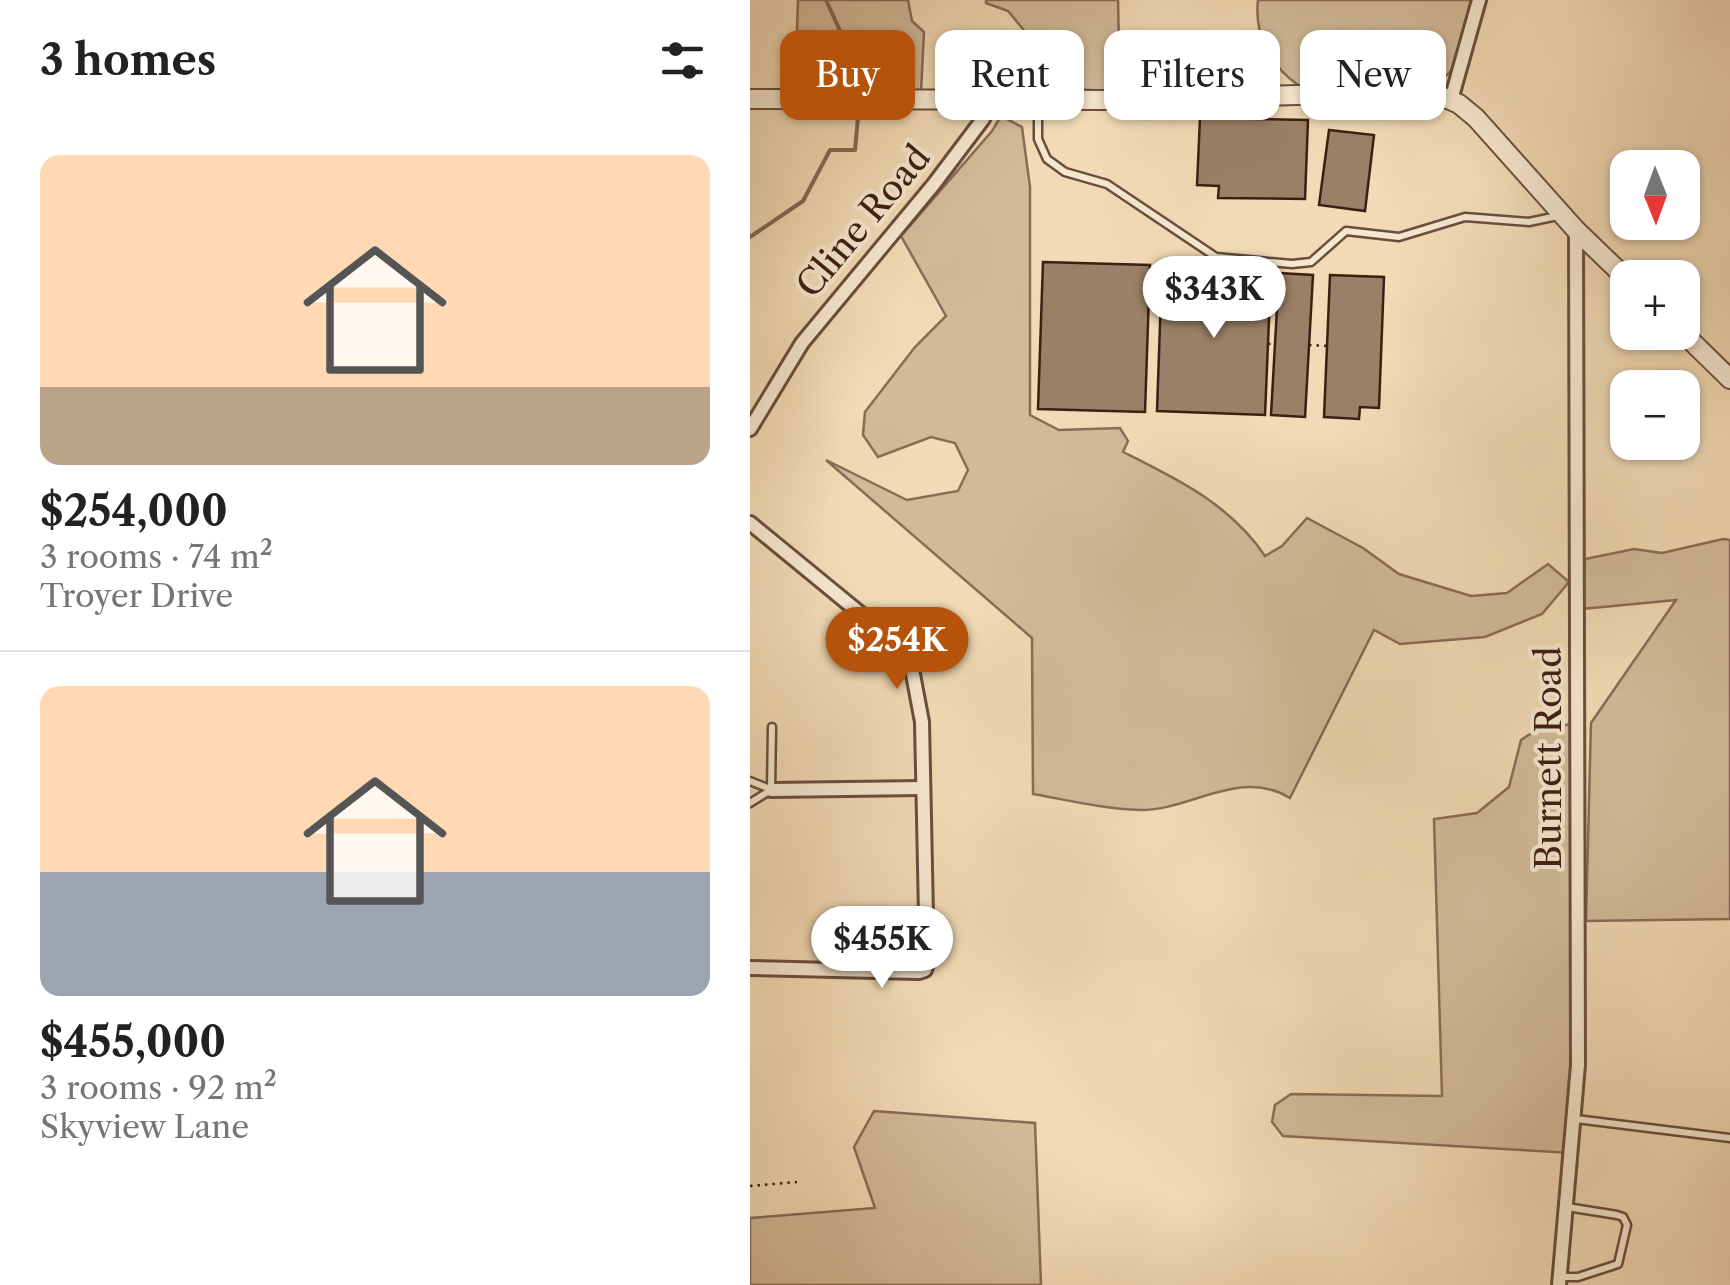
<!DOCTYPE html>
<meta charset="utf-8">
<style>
:root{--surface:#fff;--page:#f6f6f6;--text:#222;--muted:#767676;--line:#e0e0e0;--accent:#b45309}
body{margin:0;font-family:"Libre Caslon Text",serif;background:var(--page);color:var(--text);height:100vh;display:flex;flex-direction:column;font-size:38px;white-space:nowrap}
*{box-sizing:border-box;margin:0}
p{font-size:32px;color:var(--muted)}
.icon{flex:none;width:55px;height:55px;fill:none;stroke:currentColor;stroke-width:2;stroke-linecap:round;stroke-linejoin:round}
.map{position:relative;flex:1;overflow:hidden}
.sheet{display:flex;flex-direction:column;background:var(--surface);width:750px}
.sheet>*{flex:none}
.hud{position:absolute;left:30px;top:30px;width:800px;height:90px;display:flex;gap:20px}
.needle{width:65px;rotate:179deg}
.tools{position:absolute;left:860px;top:150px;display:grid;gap:20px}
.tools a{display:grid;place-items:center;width:90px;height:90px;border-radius:20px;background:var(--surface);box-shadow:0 2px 8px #0004;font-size:50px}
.price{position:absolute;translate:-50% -85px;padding:0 22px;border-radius:35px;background:#fff;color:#222;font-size:32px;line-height:65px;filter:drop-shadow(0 2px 5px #0008)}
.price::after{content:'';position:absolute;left:50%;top:60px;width:30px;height:22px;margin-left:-15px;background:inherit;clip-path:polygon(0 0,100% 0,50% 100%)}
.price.current{background:var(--accent);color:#fff}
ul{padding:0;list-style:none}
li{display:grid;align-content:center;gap:20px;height:530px;padding:0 40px}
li+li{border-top:2px solid var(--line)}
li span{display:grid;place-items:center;height:310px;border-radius:20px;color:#555}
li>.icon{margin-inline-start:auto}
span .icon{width:180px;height:180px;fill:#fffc;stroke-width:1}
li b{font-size:42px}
h2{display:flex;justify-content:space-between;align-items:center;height:120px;padding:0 40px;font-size:42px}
.pill{padding:0 35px;border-radius:20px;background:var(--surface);box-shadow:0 2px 8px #0004;font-size:35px;line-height:90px}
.pill.current{background:var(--accent);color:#fff}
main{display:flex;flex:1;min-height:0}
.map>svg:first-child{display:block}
.green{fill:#d2ba99;stroke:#886c56;stroke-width:2.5}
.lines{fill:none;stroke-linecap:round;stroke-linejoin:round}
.stream{stroke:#846953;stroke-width:4}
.building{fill:#9b8067;stroke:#3d1f13;stroke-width:2.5}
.service-casing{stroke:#6a4e3c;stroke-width:11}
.minor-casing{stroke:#6a4e3c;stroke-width:18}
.tertiary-casing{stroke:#6a4e3c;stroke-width:22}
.path{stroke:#3d1f13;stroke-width:2.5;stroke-dasharray:2.5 5;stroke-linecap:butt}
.service{stroke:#f6e7cf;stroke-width:6}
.minor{stroke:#f6e7cf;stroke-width:12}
.tertiary{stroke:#f6e7cf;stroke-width:18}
.labels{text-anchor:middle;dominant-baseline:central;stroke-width:8;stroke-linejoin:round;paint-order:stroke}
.street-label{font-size:35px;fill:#3d1f13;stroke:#f6e7cf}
</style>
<main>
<section class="sheet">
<h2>3 homes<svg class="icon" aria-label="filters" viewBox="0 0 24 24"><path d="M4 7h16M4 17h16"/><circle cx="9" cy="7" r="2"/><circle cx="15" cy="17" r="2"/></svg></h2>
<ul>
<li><span style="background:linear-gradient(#ffd9b3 75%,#b9a48a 0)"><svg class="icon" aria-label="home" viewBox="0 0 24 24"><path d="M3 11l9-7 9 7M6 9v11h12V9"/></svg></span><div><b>$254,000</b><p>3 rooms · 74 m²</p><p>Troyer Drive</p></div></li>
<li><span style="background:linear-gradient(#ffd9b3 60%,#9aa5b1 0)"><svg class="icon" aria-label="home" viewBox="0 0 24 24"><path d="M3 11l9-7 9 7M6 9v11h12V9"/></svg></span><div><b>$455,000</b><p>3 rooms · 92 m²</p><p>Skyview Lane</p></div></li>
</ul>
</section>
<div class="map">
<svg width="980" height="1285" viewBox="0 0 980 1285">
<rect width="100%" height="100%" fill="#f1dab5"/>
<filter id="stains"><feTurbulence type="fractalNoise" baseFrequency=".002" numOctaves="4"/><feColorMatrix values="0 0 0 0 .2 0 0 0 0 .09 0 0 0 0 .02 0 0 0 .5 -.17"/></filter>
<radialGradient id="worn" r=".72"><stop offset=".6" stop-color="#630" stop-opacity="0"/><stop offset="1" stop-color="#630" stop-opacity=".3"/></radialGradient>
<!-- green -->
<g class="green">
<path d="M48 0H158L162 21 174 32 171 92 45 89Z"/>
<path d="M236 0H368L370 92 307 88 298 83 273 29 258 11 236 3Z"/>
<path d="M508 0H725L706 66 694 78 678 75 548 85C520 65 504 35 508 0Z"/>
<path d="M251 116 272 127 280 187V415L309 430 370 428 378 441 373 452C427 479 480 504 515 556L532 546 557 518 613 548 649 574 721 596 757 593 798 564 819 582 792 614 735 637 650 644 624 630 540 798C490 767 440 811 390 810 354 809 317 800 283 794L282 638 76 460 157 500 208 491 218 470 205 443 181 437 128 457 113 435 115 412 165 347 196 316 151 236 242 131Z"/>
<path d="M973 539 980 540V919L836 921 841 723 926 600 831 609 835 559 884 549 912 553Z"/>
<path d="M820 724 827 730 822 1153 533 1136 522 1122 525 1105 541 1094 692 1096 684 819 727 813 759 787 771 740 785 731Z"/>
<path d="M124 1111 285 1123 291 1285H0V1218L125 1208 104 1147Z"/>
</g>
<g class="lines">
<!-- stream -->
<g class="stream">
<path d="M76 0 110 75 109 87"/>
<path d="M0 237 53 201 80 150H105L108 117"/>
</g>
</g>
<!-- building -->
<g class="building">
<path d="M450 118 558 120 555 199 468 198 469 186 447 185Z"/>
<path d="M579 130 624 135 615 211 569 205Z"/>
<path d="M293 262 400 265 395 412 288 409Z"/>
<path d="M412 267 521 272 515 415 407 411Z"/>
<path d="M529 273 563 275 555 417 521 415Z"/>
<path d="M580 275 634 277 629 408 610 407 609 419 574 417Z"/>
</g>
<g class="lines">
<defs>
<g id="service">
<path d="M288 104V139L297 159 315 172 357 184 466 257 542 264 561 262 596 231 649 237 715 217 779 222 812 215"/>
<path d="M0 781 20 789"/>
<path d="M0 803 21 790 22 727"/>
<path d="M826 1119 980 1138"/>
<path d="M811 1277H828L868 1264 877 1225 873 1217 867 1215 817 1207"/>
</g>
<g id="minor">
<path d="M701 100 729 0"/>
<path d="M0 429 52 343 184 184 233 119 239 102"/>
<path d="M0 523 139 637 162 669 172 722 177 964 175 970 169 972 0 968"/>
<path d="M21 790 172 788"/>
<path d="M809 1285 828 1065 826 230"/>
</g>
<g id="tertiary">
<path d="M0 99 365 100 657 92 691 96 709 104 726 118 826 230 878 280"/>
<path d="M932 332 980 379"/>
</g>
</defs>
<!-- service casing -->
<use href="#service" class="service-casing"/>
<!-- minor casing -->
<use href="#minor" class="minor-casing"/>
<!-- tertiary casing -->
<use href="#tertiary" class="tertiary-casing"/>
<!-- path -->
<g class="path">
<path d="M518 344 525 343"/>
<path d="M559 345 577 346"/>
<path d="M0 1186 47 1182"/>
</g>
<!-- service -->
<use href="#service" class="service"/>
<!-- minor -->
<use href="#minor" class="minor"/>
<!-- tertiary -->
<use href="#tertiary" class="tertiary"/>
</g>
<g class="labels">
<!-- street labels -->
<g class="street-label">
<text transform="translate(113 221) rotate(-50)">Cline Road</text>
<text transform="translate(798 758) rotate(-90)">Burnett Road</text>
</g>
</g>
<rect width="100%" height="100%" filter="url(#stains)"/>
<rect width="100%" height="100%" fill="url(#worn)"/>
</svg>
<div class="tools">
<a><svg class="needle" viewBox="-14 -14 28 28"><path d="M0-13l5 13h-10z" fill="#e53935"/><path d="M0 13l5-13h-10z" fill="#767676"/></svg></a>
<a>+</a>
<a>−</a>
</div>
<b class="price" style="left:464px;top:341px">$343K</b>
<b class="price current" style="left:147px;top:692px">$254K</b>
<b class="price" style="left:132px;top:991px">$455K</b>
<div class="hud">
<a class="pill current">Buy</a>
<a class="pill">Rent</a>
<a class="pill">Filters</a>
<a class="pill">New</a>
</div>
</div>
</main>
